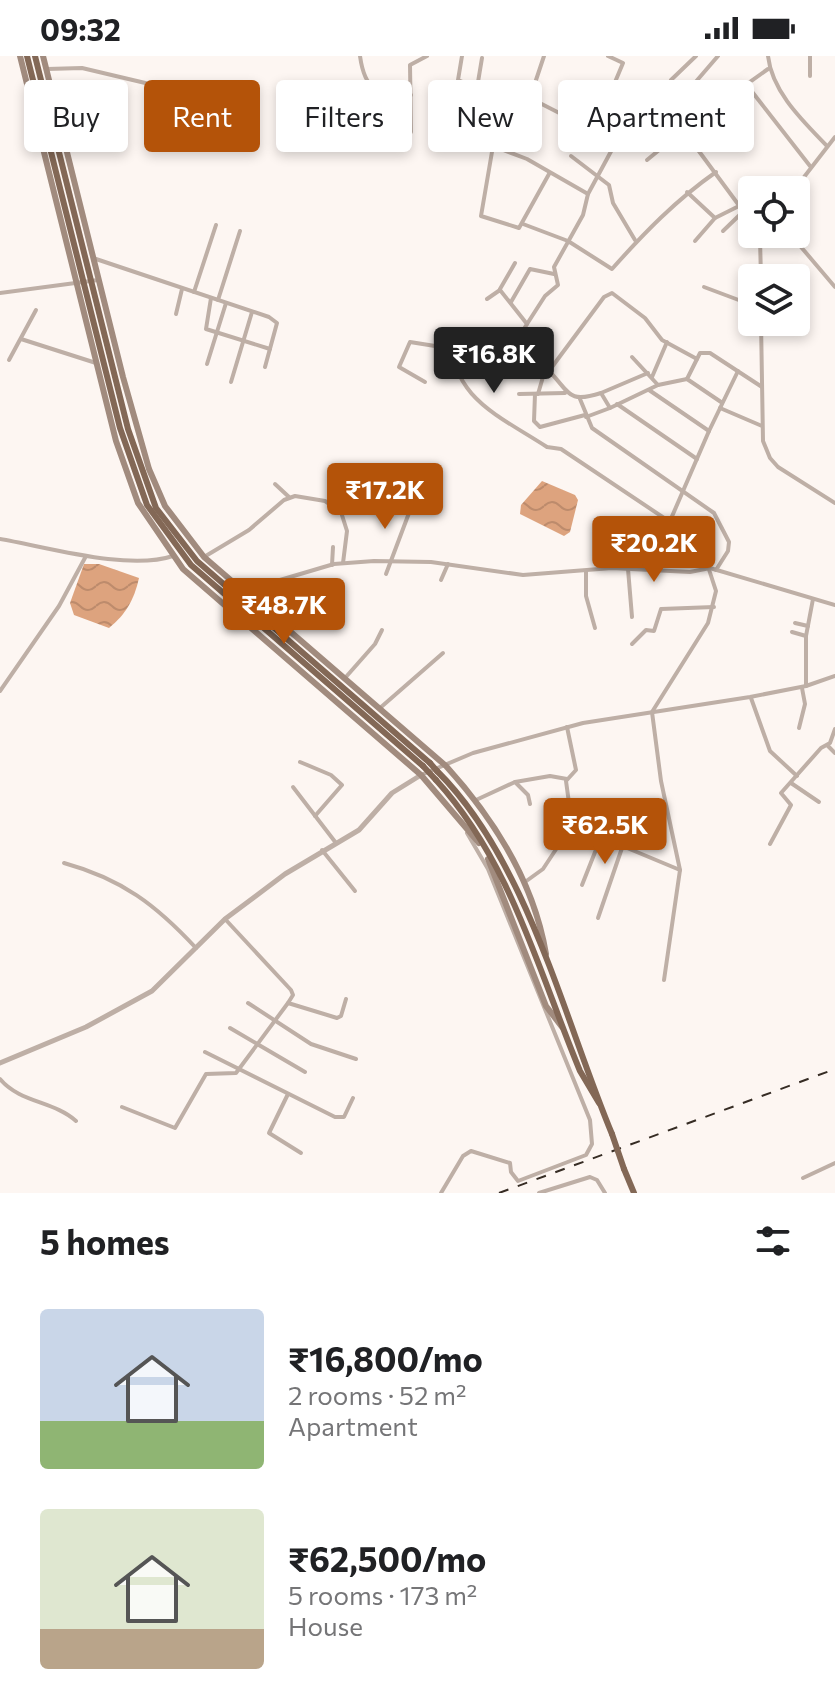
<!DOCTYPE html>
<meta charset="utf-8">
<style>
:root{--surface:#fff;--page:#f6f6f6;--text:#202124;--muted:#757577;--accent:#b45309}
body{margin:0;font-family:Commissioner,sans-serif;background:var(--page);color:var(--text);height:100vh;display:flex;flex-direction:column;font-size:30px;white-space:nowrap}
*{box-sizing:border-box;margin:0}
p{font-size:26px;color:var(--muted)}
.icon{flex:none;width:44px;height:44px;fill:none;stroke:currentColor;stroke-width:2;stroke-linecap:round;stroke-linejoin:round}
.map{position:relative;height:1137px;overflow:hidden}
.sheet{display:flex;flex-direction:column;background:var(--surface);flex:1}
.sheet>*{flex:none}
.hud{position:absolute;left:24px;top:24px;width:788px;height:72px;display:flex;gap:16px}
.controls{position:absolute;left:738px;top:120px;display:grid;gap:16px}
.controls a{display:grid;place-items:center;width:72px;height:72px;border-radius:8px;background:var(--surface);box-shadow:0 4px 12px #0003;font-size:40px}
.price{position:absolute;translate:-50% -68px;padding:0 18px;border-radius:8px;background:var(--accent);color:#fff;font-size:26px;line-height:52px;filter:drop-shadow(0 2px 4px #0008)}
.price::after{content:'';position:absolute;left:50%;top:48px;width:24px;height:18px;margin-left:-12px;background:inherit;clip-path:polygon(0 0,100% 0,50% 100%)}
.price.active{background:#222;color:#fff}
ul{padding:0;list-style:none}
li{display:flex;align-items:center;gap:24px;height:200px;padding:0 40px}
li span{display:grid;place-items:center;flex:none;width:224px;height:160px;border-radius:8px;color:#555}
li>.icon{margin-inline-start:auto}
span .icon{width:96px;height:96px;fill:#fffc;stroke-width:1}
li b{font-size:34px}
h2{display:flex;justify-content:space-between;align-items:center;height:96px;padding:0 40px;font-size:34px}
.tag{padding:0 28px;border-radius:8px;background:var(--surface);box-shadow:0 4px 12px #0003;font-size:28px;line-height:72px}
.tag.active{background:var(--accent);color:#fff}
.status{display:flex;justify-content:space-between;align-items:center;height:56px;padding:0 40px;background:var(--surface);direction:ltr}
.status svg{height:22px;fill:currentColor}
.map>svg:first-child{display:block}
.water{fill:url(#water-waves)}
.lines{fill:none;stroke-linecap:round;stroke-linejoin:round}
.minor{stroke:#beafa6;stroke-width:4}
.tertiary{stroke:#beafa6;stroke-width:5}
.secondary{stroke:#a18b7e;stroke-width:6}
.trunk{stroke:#836856;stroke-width:6}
.rail{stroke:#362c24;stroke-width:2;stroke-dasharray:10 10;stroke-linecap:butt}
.trunk-bridge{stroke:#836856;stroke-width:6}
</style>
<div class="status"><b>09:32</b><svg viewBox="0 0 49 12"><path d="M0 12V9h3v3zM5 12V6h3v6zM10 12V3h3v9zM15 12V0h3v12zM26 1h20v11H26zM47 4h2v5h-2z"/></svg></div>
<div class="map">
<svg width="835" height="1137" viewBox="0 0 835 1137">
<defs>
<pattern id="water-waves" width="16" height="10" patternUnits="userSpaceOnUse" patternTransform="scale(2)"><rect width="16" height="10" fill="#dda37e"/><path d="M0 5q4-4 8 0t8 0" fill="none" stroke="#bd8b6c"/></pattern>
</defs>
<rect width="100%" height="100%" fill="#fdf6f2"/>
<!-- water -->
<g class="water">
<path d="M542 425 575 439 578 444 570 476 564 480 520 458 521 449Z"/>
<path d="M84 508H99L139 522C134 544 126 558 109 572L74 559 70 547Z"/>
</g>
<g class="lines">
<!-- minor -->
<g class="minor">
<path d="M360 0C365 36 377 38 411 39"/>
<path d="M462 0 458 24 472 30 478 26 482 2"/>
<path d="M544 0 530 42 571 63C593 42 610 52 633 66"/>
<path d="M768 0C772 36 803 65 827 90"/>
<path d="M47 13 82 12 196 39"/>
<path d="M810 20V0"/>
<path d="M671 24 696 0"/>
<path d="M746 28 810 110"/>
<path d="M571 30 605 50 623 7 608 0"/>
<path d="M669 44 684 75 752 167"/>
<path d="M712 53 768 13"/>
<path d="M411 76 410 9 427 0"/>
<path d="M376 85 387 37"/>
<path d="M571 100 609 129 613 147 635 184"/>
<path d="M647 104 664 90 726 64 733 56 725 43"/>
<path d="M549 118 519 172 481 160 493 90 527 103 588 138 615 88 633 66 693 29 718 0"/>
<path d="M759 134 763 126"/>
<path d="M794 134 835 81"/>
<path d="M687 136 715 162 739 150"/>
<path d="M523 168 568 185 612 213C644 177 676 144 716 116"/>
<path d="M723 175 752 147"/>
<path d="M790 178 835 231"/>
<path d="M695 185 715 162"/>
<path d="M93 202 269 261 277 267 265 311"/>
<path d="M761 222 760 183 764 178"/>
<path d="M704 231 752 249"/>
<path d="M500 233 515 207"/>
<path d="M194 236 216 169"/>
<path d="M0 237 98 224"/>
<path d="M211 242 206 273 270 293"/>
<path d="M487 243 500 234 527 268 512 292"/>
<path d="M218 244 240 175"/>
<path d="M511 246 530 213 554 218"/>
<path d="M176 258 182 233"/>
<path d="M761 266 763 385 770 402 778 411 835 447"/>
<path d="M527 268 545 240 558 229 554 211 583 159 588 138"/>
<path d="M21 283 96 307"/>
<path d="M632 301 658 329"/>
<path d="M697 303 687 323 721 346"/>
<path d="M9 304 36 254"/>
<path d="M207 308 226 247"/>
<path d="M549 315 488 280 451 274C448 341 498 359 547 391L561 393 700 486 716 535 708 567 652 656 661 725 680 814 664 924"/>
<path d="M652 321 667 286"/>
<path d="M687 323 658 329 610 352 601 337C567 348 570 336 549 315L604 241 612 237 645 262 662 284 697 303 700 297H710L762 331"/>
<path d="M231 326 252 256"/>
<path d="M425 326 399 311 410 286 435 290 451 300"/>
<path d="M649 334 709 375 738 315"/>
<path d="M601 337 648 317"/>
<path d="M519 338 565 337"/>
<path d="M535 338 534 365 540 371 585 359"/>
<path d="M538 338 545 314"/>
<path d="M580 343 592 372 714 457 729 486 728 495 716 514"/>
<path d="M617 348 697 403"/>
<path d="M720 352 762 370"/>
<path d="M586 361 610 352"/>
<path d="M275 428 289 441"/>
<path d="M333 449H359L379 425"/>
<path d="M670 465 709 375"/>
<path d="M0 483C47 491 128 515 173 500"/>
<path d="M204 501 249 474 284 444 295 440 325 445 341 456 347 475 343 507"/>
<path d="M332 509 333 491"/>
<path d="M628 513 632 561"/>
<path d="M586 516V540L595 572"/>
<path d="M386 518 409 457"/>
<path d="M441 524 448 508"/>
<path d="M243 535 256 526 280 524 334 508 374 505 431 506 523 519 612 512 690 516 710 512 835 549"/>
<path d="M795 567 808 570"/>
<path d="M792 576 806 580"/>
<path d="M632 588 646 574 654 575 661 553 714 551"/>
<path d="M345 622 375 588 382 574"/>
<path d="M806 630V580L813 543"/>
<path d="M0 635 59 550 86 500"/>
<path d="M751 642 770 695 797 720"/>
<path d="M380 652 443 597"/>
<path d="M799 672 805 648 802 632"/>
<path d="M828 690 835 697"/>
<path d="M300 706 331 719 342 729 315 760"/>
<path d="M421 719 473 697 583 667 750 641 806 630 835 620"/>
<path d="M515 726 550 720 567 723"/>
<path d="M791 727 819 746"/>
<path d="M293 731 336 787"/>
<path d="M476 744 515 726 528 739 530 748"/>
<path d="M572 769 680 814"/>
<path d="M770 788 791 749 781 737 821 692 830 687 835 673"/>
<path d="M322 794 355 835"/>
<path d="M64 807C122 823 156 849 196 892"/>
<path d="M525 826 543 813 572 769 566 725 576 714 567 671"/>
<path d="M582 829 601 781"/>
<path d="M598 862 623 789"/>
<path d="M225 863 291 934 293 939 288 947 337 962 341 960 346 943"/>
<path d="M248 947 311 988 356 1003"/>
<path d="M230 972 305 1016"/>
<path d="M205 996 335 1061H344L353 1042"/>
<path d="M0 1023C20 1047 54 1045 76 1065"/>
<path d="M288 1038 269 1077 301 1097"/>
<path d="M122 1051 175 1072 206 1018 236 1017 288 947"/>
<path d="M803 1122 835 1107"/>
<path d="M441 1137 463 1100 471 1095 510 1107 511 1116 518 1125 586 1099 592 1088 590 1064 488 813 467 777"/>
<path d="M539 1137 590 1121 597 1124 605 1137"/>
</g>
<!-- tertiary -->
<path class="tertiary" d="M0 1007 86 971 152 935 225 863 285 818 359 774 392 737 421 719"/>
<!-- secondary -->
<g class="secondary">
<path d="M20 0 116 385 138 447 183 513 421 719 479 787"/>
<path d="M43 0 123 321 149 413 165 450 204 501 446 710C494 763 534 827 546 898"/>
<path d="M488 803 546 950 562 971"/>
</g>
<!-- trunk -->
<g class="trunk">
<path d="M27 0 120 372 147 449 191 509 423 710"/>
<path d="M35 0 128 373 156 452 197 505 430 707"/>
<path d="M437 715C527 804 564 963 612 1078"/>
<path d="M436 724C511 806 538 914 580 1015L599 1047"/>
<path d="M624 1113 634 1137"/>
</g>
<!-- rail -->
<path class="rail" d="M499 1137 835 1013"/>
<!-- trunk-bridge -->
<g class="trunk-bridge">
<path d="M430 707 437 715"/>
<path d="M423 710 436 724"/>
<path d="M612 1078 624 1113"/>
</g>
</g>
</svg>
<div class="controls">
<a><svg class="icon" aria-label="locate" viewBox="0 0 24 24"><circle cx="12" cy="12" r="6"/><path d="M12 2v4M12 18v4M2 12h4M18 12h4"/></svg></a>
<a><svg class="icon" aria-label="layers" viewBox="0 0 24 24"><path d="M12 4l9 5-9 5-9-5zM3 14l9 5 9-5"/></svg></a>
</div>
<b class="price active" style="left:494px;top:339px">₹16.8K</b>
<b class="price" style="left:385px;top:475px">₹17.2K</b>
<b class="price" style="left:654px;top:528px">₹20.2K</b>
<b class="price" style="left:284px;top:590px">₹48.7K</b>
<b class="price" style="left:605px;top:810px">₹62.5K</b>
<div class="hud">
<a class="tag">Buy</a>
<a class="tag active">Rent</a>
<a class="tag">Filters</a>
<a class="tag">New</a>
<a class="tag">Apartment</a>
</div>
</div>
<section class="sheet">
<h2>5 homes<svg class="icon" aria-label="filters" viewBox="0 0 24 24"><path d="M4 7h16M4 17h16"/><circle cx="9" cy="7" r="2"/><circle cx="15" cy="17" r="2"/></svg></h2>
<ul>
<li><span style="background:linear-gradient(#c9d6e8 70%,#8fb573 0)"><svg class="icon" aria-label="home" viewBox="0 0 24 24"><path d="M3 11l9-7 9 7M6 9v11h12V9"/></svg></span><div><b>₹16,800/mo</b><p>2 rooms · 52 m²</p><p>Apartment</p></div></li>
<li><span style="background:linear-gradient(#dfe7d0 75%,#b9a48a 0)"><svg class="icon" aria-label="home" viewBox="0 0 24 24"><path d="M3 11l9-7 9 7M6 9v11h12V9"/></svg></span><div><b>₹62,500/mo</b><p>5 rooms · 173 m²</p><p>House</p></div></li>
</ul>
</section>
